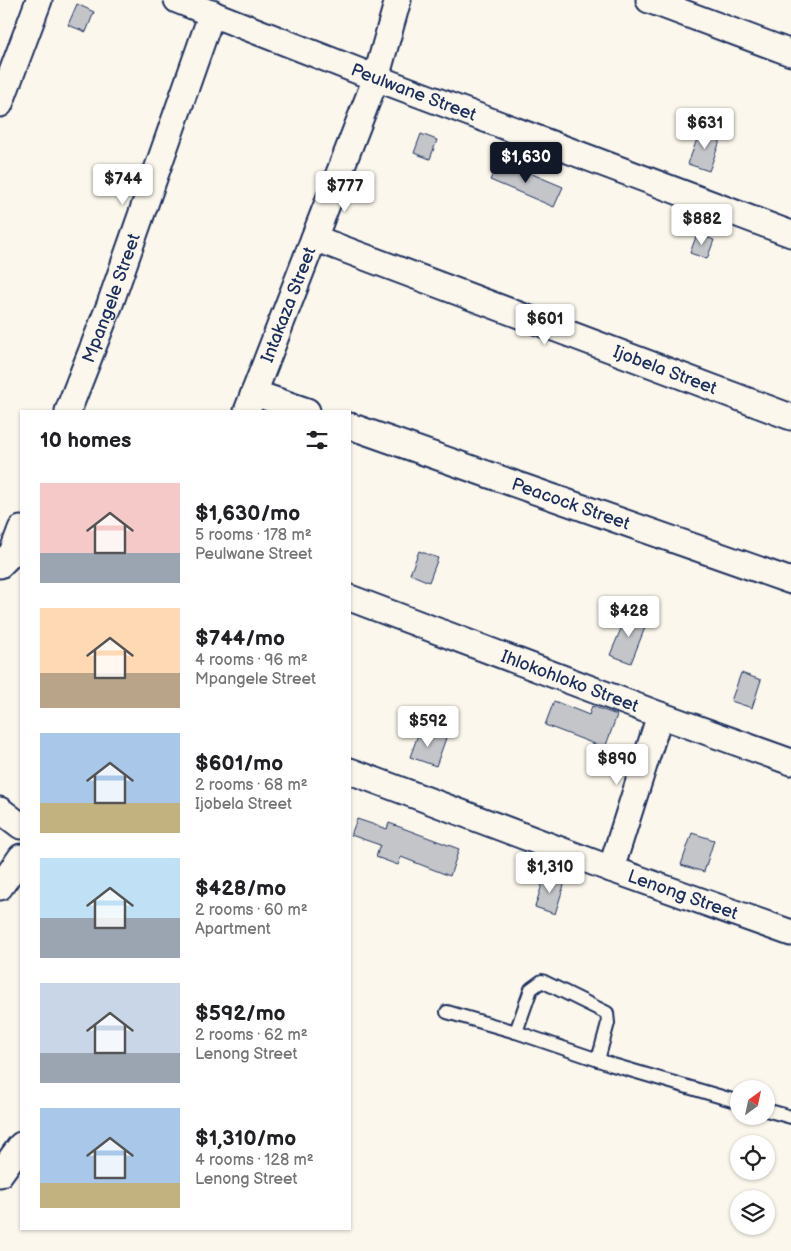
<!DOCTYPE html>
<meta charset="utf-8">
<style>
:root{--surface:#fff;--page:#f2f2f2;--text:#202124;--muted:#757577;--accent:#111827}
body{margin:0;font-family:"Balsamiq Sans",sans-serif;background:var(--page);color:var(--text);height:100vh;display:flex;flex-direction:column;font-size:19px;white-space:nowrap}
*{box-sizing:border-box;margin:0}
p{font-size:16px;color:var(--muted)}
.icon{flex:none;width:28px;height:28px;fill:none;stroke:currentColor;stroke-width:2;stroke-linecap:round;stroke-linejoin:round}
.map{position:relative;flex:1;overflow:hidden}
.drawer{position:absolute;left:20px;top:410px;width:331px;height:820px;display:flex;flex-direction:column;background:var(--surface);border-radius:0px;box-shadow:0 1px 4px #0004}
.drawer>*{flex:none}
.needle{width:32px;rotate:33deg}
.tools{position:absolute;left:730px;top:1080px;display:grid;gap:10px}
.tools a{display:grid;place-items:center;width:45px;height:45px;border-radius:50%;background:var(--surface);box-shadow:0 1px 4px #0004;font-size:25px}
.price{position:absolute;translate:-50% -42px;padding:0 11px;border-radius:5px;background:#fff;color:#222;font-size:16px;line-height:32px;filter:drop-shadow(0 1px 2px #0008)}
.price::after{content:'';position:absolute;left:50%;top:30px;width:15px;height:11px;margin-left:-8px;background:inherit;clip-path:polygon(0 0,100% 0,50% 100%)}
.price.selected{background:var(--accent);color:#fff}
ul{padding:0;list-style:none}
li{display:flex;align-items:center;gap:15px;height:125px;padding:0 20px}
li span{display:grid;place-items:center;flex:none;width:140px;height:100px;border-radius:0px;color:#555}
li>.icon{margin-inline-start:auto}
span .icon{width:60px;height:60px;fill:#fffc;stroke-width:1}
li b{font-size:21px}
h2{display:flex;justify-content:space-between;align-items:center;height:60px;padding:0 20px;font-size:21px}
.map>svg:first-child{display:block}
.building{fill:#c3c5c9;stroke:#1b2f5e}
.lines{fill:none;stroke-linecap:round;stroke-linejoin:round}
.service-casing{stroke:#1b2f5e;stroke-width:16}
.minor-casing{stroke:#1b2f5e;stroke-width:29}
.service{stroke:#fbf7ec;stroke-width:12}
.minor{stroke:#fbf7ec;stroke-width:25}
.labels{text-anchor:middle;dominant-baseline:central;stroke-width:4;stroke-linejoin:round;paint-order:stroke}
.street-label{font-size:18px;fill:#1b2f5e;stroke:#fbf7ec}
</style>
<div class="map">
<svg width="791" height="1251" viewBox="0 0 791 1251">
<rect width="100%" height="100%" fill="#fbf7ec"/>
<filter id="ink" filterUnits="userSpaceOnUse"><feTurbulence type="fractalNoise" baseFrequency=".02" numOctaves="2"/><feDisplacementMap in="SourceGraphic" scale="10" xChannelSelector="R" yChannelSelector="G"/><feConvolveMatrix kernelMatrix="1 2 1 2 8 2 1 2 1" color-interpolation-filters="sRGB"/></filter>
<g filter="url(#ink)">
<!-- building -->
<g class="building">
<path d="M77 4 94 12 86 32 68 25Z"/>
<path d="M701 128 722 136 709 171 688 164Z"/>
<path d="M421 134 437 140 430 159 414 153Z"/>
<path d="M499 160 563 187 554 207 490 180Z"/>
<path d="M697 234 714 240 707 259 690 253Z"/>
<path d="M419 551 438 558 429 582 410 574Z"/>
<path d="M628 612 648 620 631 663 610 655Z"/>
<path d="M741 673 761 680 752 708 731 701Z"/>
<path d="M554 701 589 715 592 706 617 715 605 748 545 725Z"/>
<path d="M419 732 427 736 429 732 446 738 436 766 410 757Z"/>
<path d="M357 819 387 829 389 823 459 849 450 876 401 857 398 865 376 857 380 845 351 835Z"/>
<path d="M692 833 714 840 704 872 681 865Z"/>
<path d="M545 875 565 882 555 914 535 907Z"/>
</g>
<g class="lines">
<defs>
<g id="service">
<path d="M447 1012 516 1032 613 1065 739 1102"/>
<path d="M516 1032 531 989 542 981 607 1013 608 1023 598 1060"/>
<path d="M766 1110 791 1117"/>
</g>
<g id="minor">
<path id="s1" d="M177 0 376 78 791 234"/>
<path d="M649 0 791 53"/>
<path d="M0 104 39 0"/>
<path id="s2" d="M314 238 791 417"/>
<path d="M254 393 307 411"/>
<path id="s3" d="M68 411 110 304 212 13"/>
<path id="s4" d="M247 411 376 78 398 0"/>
<path id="s5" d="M350 426 791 581"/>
<path d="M0 565 12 553 21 529"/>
<path id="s6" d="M350 598 660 715 791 762"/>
<path id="s7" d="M350 771 611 869 791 933"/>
<path d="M0 810 21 826"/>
<path d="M611 869 660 715"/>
<path d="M0 887 21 857"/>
<path d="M0 1174 21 1145"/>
</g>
</defs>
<!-- service casing -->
<use href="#service" class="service-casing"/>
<!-- minor casing -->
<use href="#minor" class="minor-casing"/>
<!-- service -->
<use href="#service" class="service"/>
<!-- minor -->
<use href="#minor" class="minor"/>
</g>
</g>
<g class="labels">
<!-- street labels -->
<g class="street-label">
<text stroke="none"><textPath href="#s1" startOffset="254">Peulwane Street</textPath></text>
<text stroke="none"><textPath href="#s3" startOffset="121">Mpangele Street</textPath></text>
<text stroke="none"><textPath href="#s4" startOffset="114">Intakaza Street</textPath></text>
<text stroke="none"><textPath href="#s2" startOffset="375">Ijobela Street</textPath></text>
<text stroke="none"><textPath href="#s5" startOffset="234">Peacock Street</textPath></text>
<text stroke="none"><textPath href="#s6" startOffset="235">Ihlokohloko Street</textPath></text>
<text stroke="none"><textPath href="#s7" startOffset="355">Lenong Street</textPath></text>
</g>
</g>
</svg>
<div class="tools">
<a><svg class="needle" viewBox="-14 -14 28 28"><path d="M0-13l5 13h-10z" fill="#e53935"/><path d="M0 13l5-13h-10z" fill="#757577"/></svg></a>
<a><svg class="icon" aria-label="locate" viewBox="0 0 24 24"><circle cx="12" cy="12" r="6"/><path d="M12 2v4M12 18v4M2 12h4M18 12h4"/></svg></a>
<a><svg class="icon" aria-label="layers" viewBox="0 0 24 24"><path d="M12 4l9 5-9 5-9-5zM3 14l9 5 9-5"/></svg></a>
</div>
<b class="price" style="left:705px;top:150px">$631</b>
<b class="price selected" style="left:526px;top:184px">$1,630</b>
<b class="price" style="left:123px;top:206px">$744</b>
<b class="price" style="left:345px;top:213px">$777</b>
<b class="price" style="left:702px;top:246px">$882</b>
<b class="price" style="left:545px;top:346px">$601</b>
<b class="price" style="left:629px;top:638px">$428</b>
<b class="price" style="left:428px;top:748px">$592</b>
<b class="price" style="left:617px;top:786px">$890</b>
<b class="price" style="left:550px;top:894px">$1,310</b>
<section class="drawer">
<h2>10 homes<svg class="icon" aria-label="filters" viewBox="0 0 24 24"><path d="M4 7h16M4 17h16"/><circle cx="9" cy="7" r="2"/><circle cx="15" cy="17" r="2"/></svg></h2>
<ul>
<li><span style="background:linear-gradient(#f6c9c9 70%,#9aa5b1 0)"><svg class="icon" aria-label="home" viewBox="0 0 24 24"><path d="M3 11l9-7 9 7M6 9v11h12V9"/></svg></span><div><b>$1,630/mo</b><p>5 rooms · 178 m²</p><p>Peulwane Street</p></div></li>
<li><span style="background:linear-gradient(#ffd9b3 65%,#b9a48a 0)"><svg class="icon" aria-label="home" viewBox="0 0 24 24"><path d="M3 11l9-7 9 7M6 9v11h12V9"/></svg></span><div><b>$744/mo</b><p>4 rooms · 96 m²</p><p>Mpangele Street</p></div></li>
<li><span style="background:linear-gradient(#a9c7e8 70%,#c2b280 0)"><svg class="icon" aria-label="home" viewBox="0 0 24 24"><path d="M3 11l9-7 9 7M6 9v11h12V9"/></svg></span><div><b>$601/mo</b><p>2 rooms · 68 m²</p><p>Ijobela Street</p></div></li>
<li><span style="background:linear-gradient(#bfe0f5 60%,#9aa5b1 0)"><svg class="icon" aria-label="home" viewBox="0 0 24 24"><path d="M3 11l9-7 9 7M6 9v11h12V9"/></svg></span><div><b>$428/mo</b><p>2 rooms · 60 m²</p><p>Apartment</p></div></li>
<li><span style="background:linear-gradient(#c9d6e8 70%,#9aa5b1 0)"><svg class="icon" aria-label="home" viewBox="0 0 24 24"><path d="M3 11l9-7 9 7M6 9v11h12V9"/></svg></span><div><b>$592/mo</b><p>2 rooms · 62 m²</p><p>Lenong Street</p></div></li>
<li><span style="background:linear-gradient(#a9c7e8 75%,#c2b280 0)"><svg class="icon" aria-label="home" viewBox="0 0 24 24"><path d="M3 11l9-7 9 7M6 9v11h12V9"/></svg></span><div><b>$1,310/mo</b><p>4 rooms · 128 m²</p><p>Lenong Street</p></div></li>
</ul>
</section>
</div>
